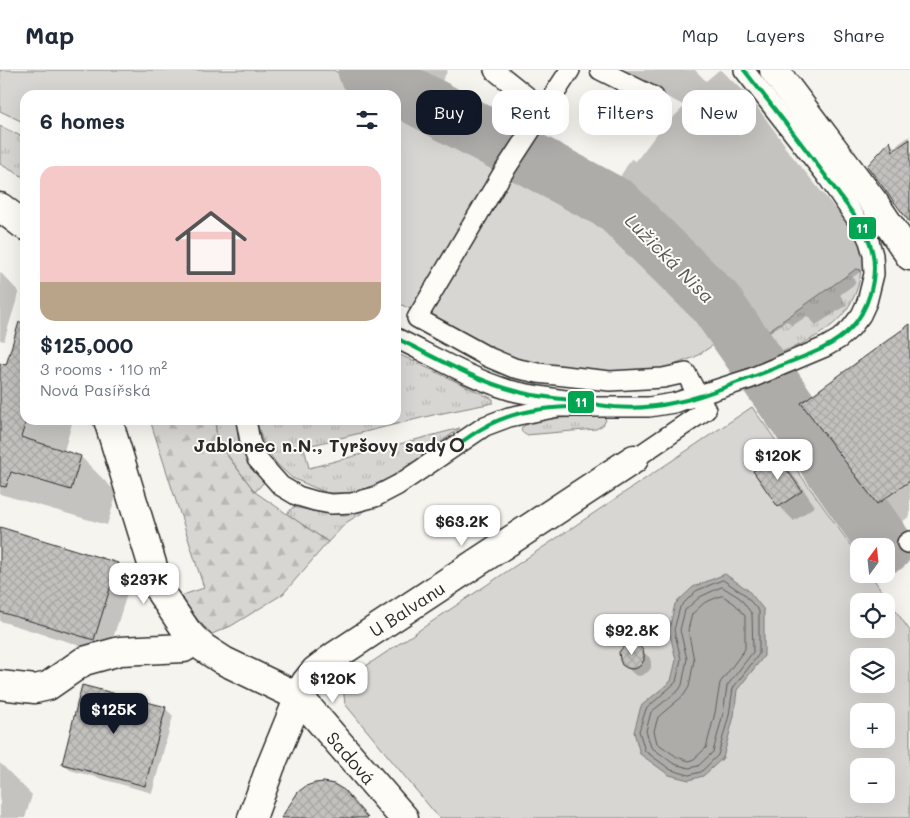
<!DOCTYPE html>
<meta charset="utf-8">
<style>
:root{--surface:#fff;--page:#f6f6f7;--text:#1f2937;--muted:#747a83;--line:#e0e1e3;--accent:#111827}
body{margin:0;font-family:Mali,sans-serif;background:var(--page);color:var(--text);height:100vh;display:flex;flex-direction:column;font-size:19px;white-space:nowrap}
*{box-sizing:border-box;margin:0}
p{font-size:16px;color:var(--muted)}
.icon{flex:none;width:28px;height:28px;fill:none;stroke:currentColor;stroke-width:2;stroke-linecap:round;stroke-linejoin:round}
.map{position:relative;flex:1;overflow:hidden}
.panel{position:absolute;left:20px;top:20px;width:381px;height:335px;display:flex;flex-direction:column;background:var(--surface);border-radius:15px;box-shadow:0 5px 20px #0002}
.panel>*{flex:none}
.hud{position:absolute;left:416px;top:20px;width:419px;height:45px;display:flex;gap:10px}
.needle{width:32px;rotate:15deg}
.controls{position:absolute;left:850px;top:468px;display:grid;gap:10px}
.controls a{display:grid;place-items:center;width:45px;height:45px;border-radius:10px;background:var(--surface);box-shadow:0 5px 20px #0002;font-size:25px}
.price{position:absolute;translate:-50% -42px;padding:0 11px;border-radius:10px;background:#fff;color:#222;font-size:16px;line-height:32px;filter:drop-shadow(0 1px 2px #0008)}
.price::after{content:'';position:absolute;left:50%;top:30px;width:15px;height:11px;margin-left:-8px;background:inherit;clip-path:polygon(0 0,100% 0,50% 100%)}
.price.current{background:var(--accent);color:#fff}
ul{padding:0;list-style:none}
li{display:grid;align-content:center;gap:10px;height:265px;padding:0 20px}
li+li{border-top:1px solid var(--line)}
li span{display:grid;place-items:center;height:155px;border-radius:15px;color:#555}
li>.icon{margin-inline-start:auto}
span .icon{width:90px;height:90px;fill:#fffc;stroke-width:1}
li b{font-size:21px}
h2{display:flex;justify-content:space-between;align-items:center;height:60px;padding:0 20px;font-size:21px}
.tag{padding:0 18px;border-radius:15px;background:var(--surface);box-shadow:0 5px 20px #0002;font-size:18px;line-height:45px}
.tag.current{background:var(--accent);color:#fff}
header{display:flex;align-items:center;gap:30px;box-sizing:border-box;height:70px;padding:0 25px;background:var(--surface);border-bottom:1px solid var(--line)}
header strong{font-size:24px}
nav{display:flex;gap:28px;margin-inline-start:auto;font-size:18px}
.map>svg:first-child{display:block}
.grass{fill:url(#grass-tufts);stroke:#81807e}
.forest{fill:url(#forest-firs);stroke:#81807e}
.green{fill:#d7d6d2;stroke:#81807e;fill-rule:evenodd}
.water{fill:#adaca9;stroke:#797877}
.shadow{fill:#0003}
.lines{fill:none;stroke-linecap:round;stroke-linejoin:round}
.shore{stroke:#5f5f5d;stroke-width:1}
.river{stroke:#adaca9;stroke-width:55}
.building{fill:url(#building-cross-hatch);stroke:#2b2b2b}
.service-casing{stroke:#2b2b2b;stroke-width:22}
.pedestrian-casing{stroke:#2b2b2b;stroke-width:31}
.minor-casing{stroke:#2b2b2b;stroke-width:31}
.primary-casing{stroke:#2b2b2b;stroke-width:31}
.service{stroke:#fdfcf7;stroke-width:19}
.pedestrian{stroke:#fdfcf7;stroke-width:28}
.minor{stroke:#fdfcf7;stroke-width:28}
.primary{stroke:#fdfcf7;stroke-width:28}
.tram-1-casing{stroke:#fdfcf7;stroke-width:8}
.tram-1{stroke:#00a651;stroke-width:4}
.stop-dot{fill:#fdfcf7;stroke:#2b2b2b;stroke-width:2.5}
.labels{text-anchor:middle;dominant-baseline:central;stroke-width:4;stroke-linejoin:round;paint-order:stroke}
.stop-label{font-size:18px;font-weight:bold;fill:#2b2b2b;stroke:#fdfcf7;text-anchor:end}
.street-label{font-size:18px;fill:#2b2b2b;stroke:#fdfcf7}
.water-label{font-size:19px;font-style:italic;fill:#585857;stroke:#fdfcf7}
.line-badge{stroke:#fdfcf7;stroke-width:2}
.badge-label{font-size:14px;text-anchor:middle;font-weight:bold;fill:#fff}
</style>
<header>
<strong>Map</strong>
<nav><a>Map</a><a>Layers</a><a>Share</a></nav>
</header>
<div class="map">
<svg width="910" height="748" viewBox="0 0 910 748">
<defs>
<pattern id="grass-tufts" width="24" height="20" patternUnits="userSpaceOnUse" patternTransform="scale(1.25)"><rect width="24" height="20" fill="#d7d6d2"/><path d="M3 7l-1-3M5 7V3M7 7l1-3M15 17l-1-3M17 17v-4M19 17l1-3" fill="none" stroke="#b9b8b4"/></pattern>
<pattern id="forest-firs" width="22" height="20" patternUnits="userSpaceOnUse" patternTransform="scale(1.25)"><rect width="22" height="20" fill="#d7d6d2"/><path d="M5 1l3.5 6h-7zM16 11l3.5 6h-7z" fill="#b9b8b4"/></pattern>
<pattern id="building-cross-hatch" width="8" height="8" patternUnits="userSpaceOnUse" patternTransform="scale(1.25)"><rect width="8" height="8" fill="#c2c1be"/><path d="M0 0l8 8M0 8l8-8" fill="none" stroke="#a7a6a3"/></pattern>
</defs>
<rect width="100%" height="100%" fill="#f5f4ef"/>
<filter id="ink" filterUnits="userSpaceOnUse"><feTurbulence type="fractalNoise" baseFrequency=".02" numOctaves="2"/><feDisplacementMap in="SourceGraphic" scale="10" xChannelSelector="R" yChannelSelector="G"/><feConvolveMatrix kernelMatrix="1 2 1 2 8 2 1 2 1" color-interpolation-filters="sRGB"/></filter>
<g filter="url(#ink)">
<!-- grass -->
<g class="grass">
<path d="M0 56 25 68V108L0 94Z"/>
<path d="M856 199 861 200C856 248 820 268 779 283L764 264Z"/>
<path d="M396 283 493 329V333L433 345 304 377 309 398 460 358 396 405 367 418 351 423H327L292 408 277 394 268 382 262 369 256 350H396Z"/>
<path d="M604 347 606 350 603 355 596 359 526 365 522 362 521 358C538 345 582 348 604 347Z"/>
<path d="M215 350H237L238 368 247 390 264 412 255 422 217 371Z"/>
<path d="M293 437 329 444 346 445 370 438 347 452 328 472 287 444Z"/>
</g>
<!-- forest -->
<path class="forest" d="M150 350H215L217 372 255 422 328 472 283 524 231 556 212 564C199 552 189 541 180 526L204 518Z"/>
<!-- green -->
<g class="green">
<path d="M0 0H333L380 25H25V53L0 41Z"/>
<path d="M396 33 572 126 666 198 728 262 718 272 695 287 660 300 579 302 541 297 502 285 396 232Z"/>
<path d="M752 337 859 487V504H870L910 561V748H439L345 634 343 617 354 604ZM859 531H886V559H859ZM859 586H886V614H859ZM859 641H886V669H859ZM859 696H886V724H859Z"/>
</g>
<!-- water -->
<path class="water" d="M725 504 748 520 764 540V586L737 620 734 646 723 688 703 706 689 710 669 705 640 684 634 662 641 636 671 611 676 590 669 560 675 534 693 517Z"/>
<!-- shadow -->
<g class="shadow">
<path d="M418 0H448L440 14Z"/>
<path d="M614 0H695L706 11 719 0H721L751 29 785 75 784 76 834 137 841 145 873 193 853 207 856 213 840 225 847 235 816 255 807 246 792 256 787 251 767 264 737 233 707 195 687 177 645 145 615 115 631 89 636 91 659 61 685 36Z"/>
<path d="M910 66V150L890 73 894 77Z"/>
<path d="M0 202 19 222 4 271 0 270Z"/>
<path d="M910 256V446L899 454 878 434 803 333Z"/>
<path d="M25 291V350H73L64 381 81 387 117 423 107 455 0 424V295L7 297Z"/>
<path d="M777 387 791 402 815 436 794 451 779 436 755 402Z"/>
<path d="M0 458 117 494 132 508 108 584 0 551Z"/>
<path d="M638 577 650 588 651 593V598L648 602 640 606 635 605 623 594Z"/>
<path d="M83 616 166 639 173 646 152 723 70 700 63 693Z"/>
<path d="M0 693 32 725 25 748H0Z"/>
</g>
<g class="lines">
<!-- shore -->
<g class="shore">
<path d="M723 510 744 524 759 541V584L733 618 729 645 718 685 701 702 689 705 671 700 645 681 639 661 646 639 676 612 681 589 674 560 680 537 696 521Z"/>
<path d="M722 517 724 518 740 528 752 544 753 582 727 616 723 644 713 682 698 696 689 698 674 694 651 677 646 661 651 642 679 620 682 615 687 589 680 560 685 540 700 527Z"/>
<path d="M721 526H723L735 534 745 546V579L720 613 715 643 706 678 694 689 689 691 677 687 657 673 654 661 658 647 684 625 689 617 694 590 688 560 692 544 704 533Z"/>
</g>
<!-- river -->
<path class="river" d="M365 0 616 135 715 232 886 476"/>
</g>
<!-- building -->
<g class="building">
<path d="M910 69V153L867 96 890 71 893 81Z"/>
<path d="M19 252 25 253V355L21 367 81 386 71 420 11 402 6 417 0 416V293L6 295Z"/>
<path d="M910 254V411L877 434 801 333Z"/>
<path d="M777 386 802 421 778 437 753 401Z"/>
<path d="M0 457 118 493 94 570 0 542Z"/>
<path d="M631 572 639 576 643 580 644 585V590L641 595 637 598 632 599 627 598 622 595 620 590 619 582 624 576Z"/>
<path d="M82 615 166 637 145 716 62 694Z"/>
<path d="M324 712 334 714 344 720 368 748H281L298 722 306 716 315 713Z"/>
</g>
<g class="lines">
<defs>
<g id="service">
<path d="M494 0 544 40"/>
<path d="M570 0 501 106 417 248 488 287 514 298 538 303 610 311 663 308 686 303 698 326 706 340 634 389"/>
<path d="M600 0 654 27"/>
<path d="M396 268C433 286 470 308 509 320 528 325 547 327 566 330"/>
<path d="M246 350 250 371 257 389 281 416 298 426 315 431 331 434 352 433 375 427 398 415 485 356 509 347 558 337H649L674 333 749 309 825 277 839 269 851 258 861 245 867 232 874 204 873 185 869 171 864 160 826 105 744 0"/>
<path d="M907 473 910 471"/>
</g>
<path id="pedestrian" d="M0 615 35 619 48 616 84 591 120 581 184 578 195 570"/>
<g id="minor">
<path d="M0 137 25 156"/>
<path d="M108 350 161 523 186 560 195 570 204 578 224 591 299 627 404 748"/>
<path d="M252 748 270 698 299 627 306 612 315 601 335 586 634 389"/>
</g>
<path id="primary" d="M774 0 875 134 910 186"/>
</defs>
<!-- service casing -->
<use href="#service" class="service-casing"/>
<!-- pedestrian casing -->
<use href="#pedestrian" class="pedestrian-casing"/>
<!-- minor casing -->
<use href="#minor" class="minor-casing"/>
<!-- primary casing -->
<use href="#primary" class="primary-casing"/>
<!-- service -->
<use href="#service" class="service"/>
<!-- pedestrian -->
<use href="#pedestrian" class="pedestrian"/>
<!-- minor -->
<use href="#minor" class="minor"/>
<!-- primary -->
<use href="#primary" class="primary"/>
<defs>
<g id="tram-1">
<path d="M396 268C435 287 474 310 516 321 531 326 547 327 563 329 580 332 597 335 614 337 635 339 656 337 677 332 699 328 720 319 741 311 756 306 770 300 785 294 808 285 833 277 851 258 868 240 877 210 873 185 869 161 851 142 838 123 808 81 776 41 744 0"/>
<path d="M457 375C466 369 474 363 483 358 508 343 540 338 569 337"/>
</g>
</defs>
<!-- tram-1 casing -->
<use href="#tram-1" class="tram-1-casing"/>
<!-- tram-1 -->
<use href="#tram-1" class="tram-1"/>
</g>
</g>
<!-- markers -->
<circle class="stop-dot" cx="457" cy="375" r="6"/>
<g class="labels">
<!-- stop labels -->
<g class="stop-label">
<text x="446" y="375">Jablonec n.N., Tyršovy sady</text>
</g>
<!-- street labels -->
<g class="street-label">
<text transform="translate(407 539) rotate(-33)">U Balvanu</text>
<text transform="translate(351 688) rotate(49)">Sadová</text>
</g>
<!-- water labels -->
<g class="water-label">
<text transform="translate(670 188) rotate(45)">Lužická Nisa</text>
</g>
</g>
<g class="line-badge">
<rect x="848" y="146" width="29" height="24" rx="5" fill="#00a651"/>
<rect x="567" y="320" width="28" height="24" rx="5" fill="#00a651"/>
</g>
<g class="badge-label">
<text x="862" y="163">11</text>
<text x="581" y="337">11</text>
</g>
</svg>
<div class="controls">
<a><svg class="needle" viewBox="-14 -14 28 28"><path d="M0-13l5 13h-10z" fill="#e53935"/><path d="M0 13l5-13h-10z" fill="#747a83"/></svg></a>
<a><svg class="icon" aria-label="locate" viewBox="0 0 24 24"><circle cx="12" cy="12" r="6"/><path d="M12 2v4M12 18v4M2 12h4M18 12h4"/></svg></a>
<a><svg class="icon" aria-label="layers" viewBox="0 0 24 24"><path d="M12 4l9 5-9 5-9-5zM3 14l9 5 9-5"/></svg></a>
<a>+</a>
<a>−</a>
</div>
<b class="price" style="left:778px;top:411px">$120K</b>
<b class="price" style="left:462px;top:477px">$63.2K</b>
<b class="price" style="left:144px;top:535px">$237K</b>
<b class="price" style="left:632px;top:586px">$92.8K</b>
<b class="price" style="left:333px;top:634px">$120K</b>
<b class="price current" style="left:114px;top:665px">$125K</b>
<div class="hud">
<a class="tag current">Buy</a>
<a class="tag">Rent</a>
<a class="tag">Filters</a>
<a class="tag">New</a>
</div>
<section class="panel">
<h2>6 homes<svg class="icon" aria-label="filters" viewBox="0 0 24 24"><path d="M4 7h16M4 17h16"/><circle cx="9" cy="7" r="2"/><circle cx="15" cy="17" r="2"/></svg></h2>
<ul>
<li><span style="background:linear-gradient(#f6c9c9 75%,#b9a48a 0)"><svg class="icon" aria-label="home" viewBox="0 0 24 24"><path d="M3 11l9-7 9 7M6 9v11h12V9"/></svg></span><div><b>$125,000</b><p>3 rooms · 110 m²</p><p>Nová Pasířská</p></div></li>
</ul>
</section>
</div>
